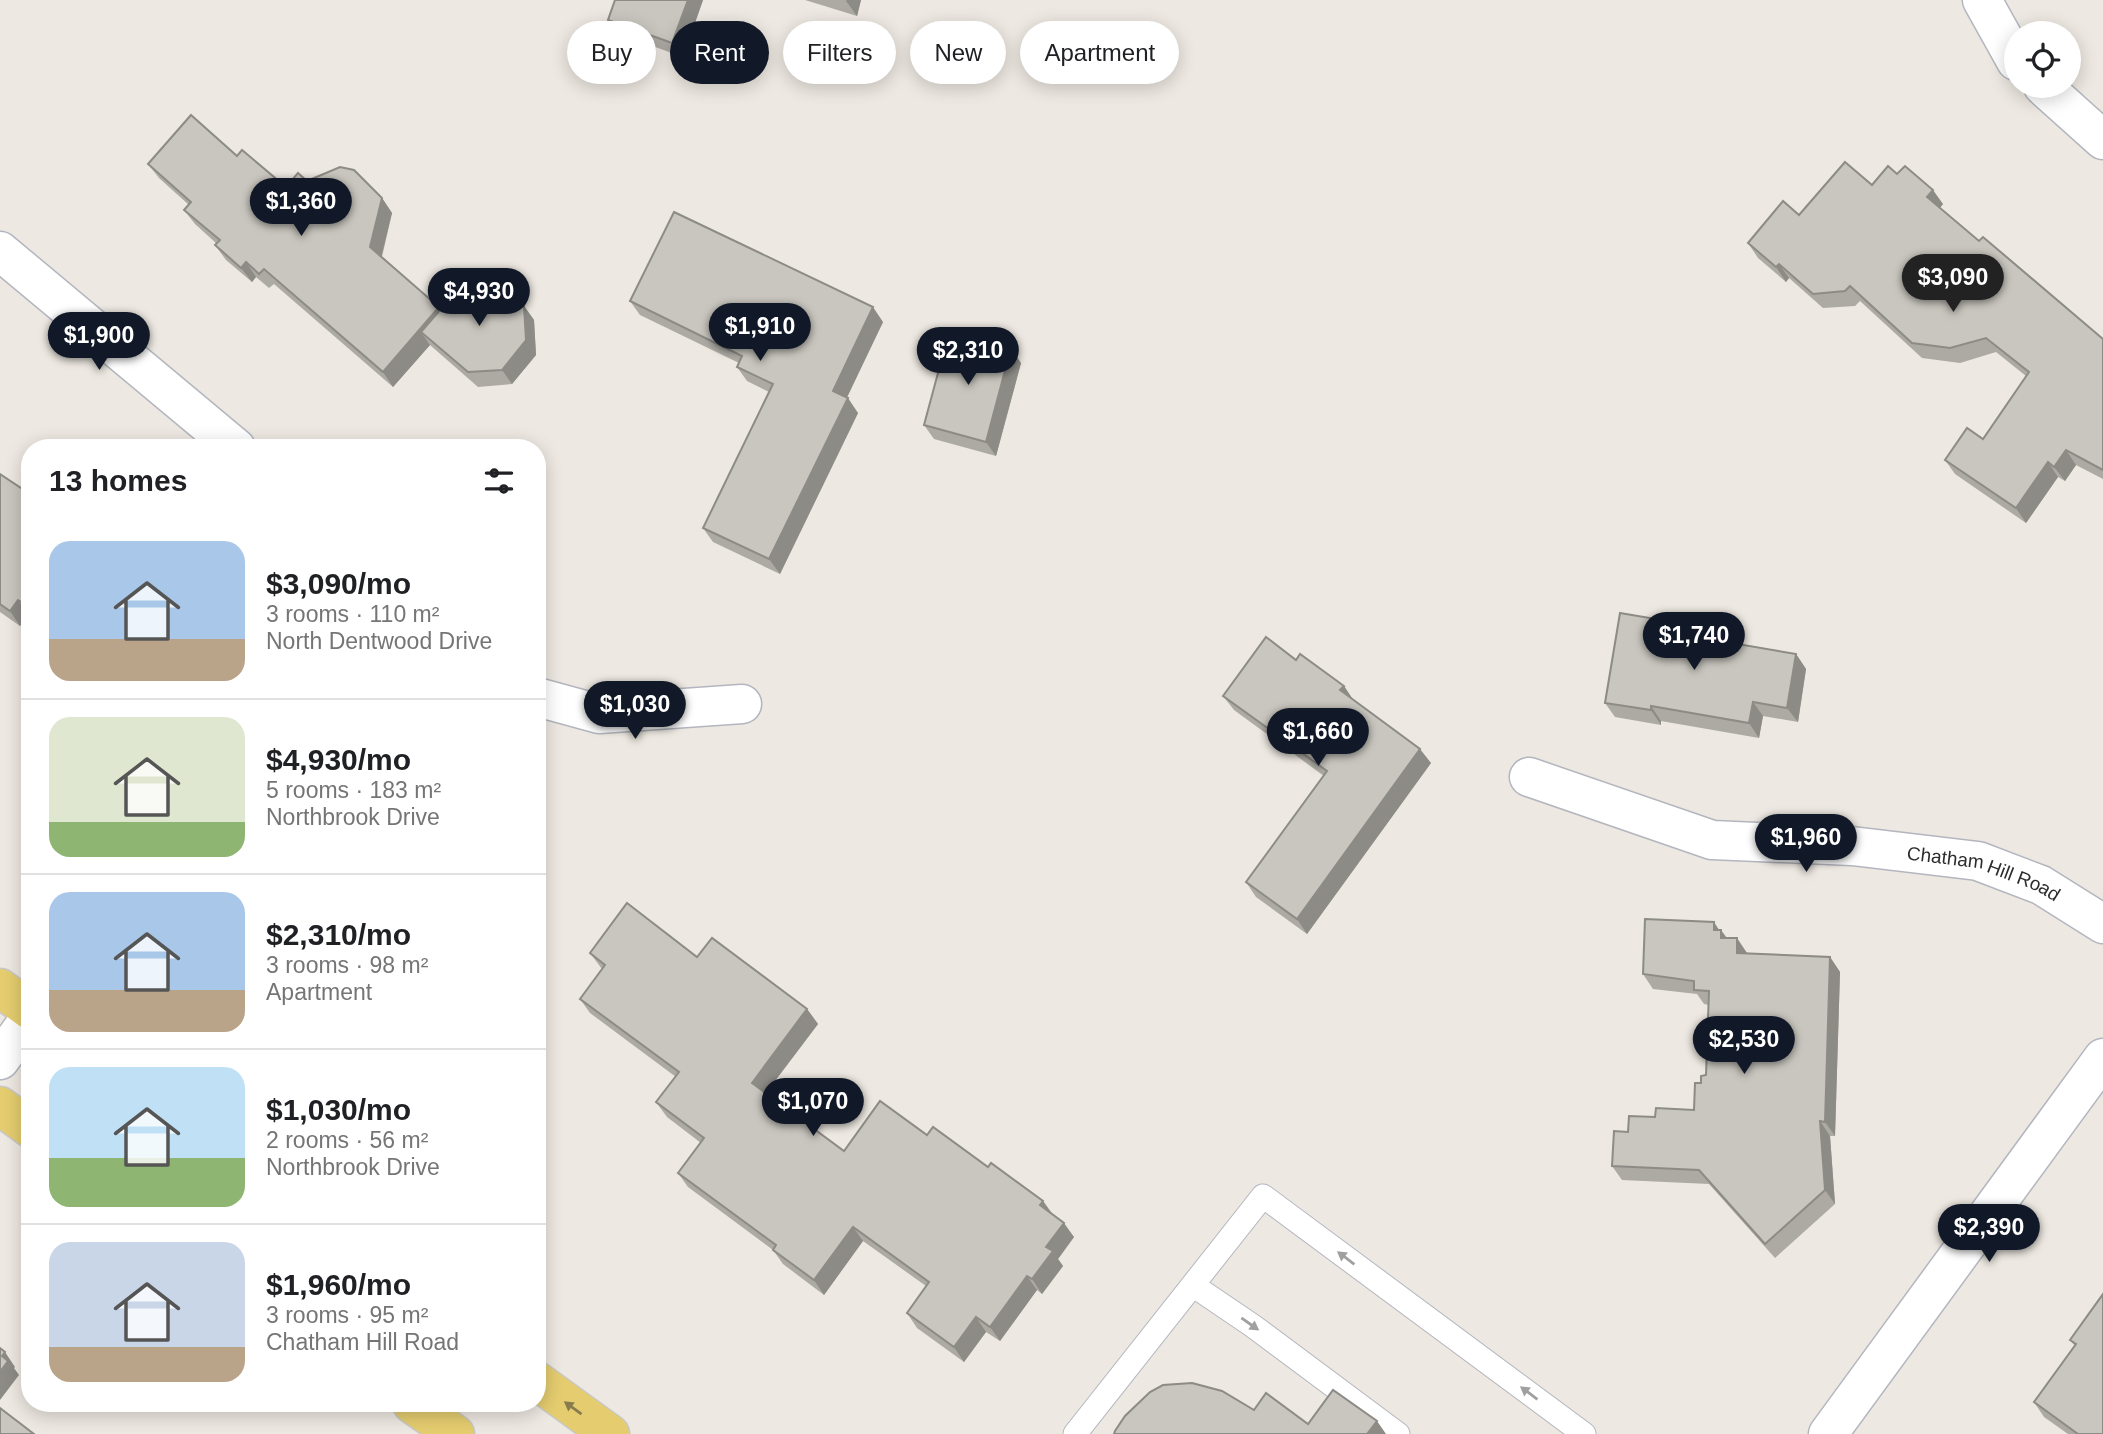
<!DOCTYPE html>
<meta charset="utf-8">
<style>
:root{--surface:#fff;--page:#f6f6f6;--text:#202124;--muted:#757577;--line:#e0e0e0;--accent:#111827}
body{margin:0;font-family:Helvetica,sans-serif;background:var(--page);color:var(--text);height:100vh;display:flex;flex-direction:column;font-size:26px;white-space:nowrap}
*{box-sizing:border-box;margin:0}
p{font-size:23px;color:var(--muted)}
.icon{flex:none;width:38px;height:38px;fill:none;stroke:currentColor;stroke-width:2;stroke-linecap:round;stroke-linejoin:round}
.map{position:relative;flex:1;overflow:hidden}
.details{position:absolute;left:21px;top:439px;width:525px;height:973px;display:flex;flex-direction:column;background:var(--surface);border-radius:28px;box-shadow:0 4px 18px #0003}
.details>*{flex:none}
.guide{position:absolute;left:567px;top:21px;width:665px;height:63px;display:flex;gap:14px}
.tools{position:absolute;left:2004px;top:21px;display:grid;gap:14px}
.tools a{display:grid;place-items:center;width:77px;height:77px;border-radius:50%;background:var(--surface);box-shadow:0 4px 18px #0003;font-size:35px}
.price{position:absolute;translate:-50% -60px;padding:0 16px;border-radius:24px;background:var(--accent);color:#fff;font-size:23px;line-height:46px;filter:drop-shadow(0 2px 4px #0008)}
.price::after{content:'';position:absolute;left:50%;top:42px;width:21px;height:16px;margin-left:-10px;background:inherit;clip-path:polygon(0 0,100% 0,50% 100%)}
.price.selected{background:#222;color:#fff}
ul{padding:0;list-style:none}
li{display:flex;align-items:center;gap:21px;height:175px;padding:0 28px}
li+li{border-top:2px solid var(--line)}
li span{display:grid;place-items:center;flex:none;width:196px;height:140px;border-radius:21px;color:#555}
li>.icon{margin-inline-start:auto}
span .icon{width:84px;height:84px;fill:#fffc;stroke-width:1}
li b{font-size:30px}
h2{display:flex;justify-content:space-between;align-items:center;height:84px;padding:0 28px;font-size:30px}
.chip{padding:0 24px;border-radius:32px;background:var(--surface);box-shadow:0 4px 18px #0003;font-size:24px;line-height:63px}
.chip.selected{background:var(--accent);color:#fff}
.map>svg:first-child{display:block}
.lines{fill:none;stroke-linecap:round;stroke-linejoin:round}
.service-casing{stroke:#b4b6bf;stroke-width:25}
.minor-casing{stroke:#b4b6bf;stroke-width:41}
.tertiary-casing{stroke:#b4b6bf;stroke-width:41}
.primary-casing{stroke:#c8c8c8;stroke-width:41}
.service{stroke:#fff;stroke-width:23}
.minor{stroke:#fff;stroke-width:38}
.tertiary{stroke:#fff;stroke-width:38}
.primary{stroke:#e4cc6f;stroke-width:38}
.wall{fill:#adaaa4}
.shaded-wall{fill:#8d8b86}
.building{fill:#c9c6bf;stroke:#8d8b86;stroke-width:2}
.oneway{fill:#a0a0a0}
.oneway2{fill:#887c4e}
.labels{text-anchor:middle;dominant-baseline:central;stroke-width:5;stroke-linejoin:round;paint-order:stroke}
.street-label{font-size:19px;fill:#2d2d2d;stroke:#fff}
</style>
<div class="map">
<svg width="2103" height="1434" viewBox="0 0 2103 1434">
<rect width="100%" height="100%" fill="#ede8e1"/>
<g class="lines">
<defs>
<g id="service">
<path d="M1194 1286 1253 1326 1398 1434"/>
<path d="M1075 1434 1263 1196 1584 1434"/>
</g>
<g id="minor">
<path d="M1982 0 2016 61"/>
<path d="M2043 86 2103 140"/>
<path d="M0 251 236 448"/>
<path d="M537 697 599 714 742 704"/>
<path id="s1" d="M1529 777 1712 840 1852 846 1978 861 2041 885 2103 924"/>
<path d="M1828 1434 2103 1058"/>
</g>
<path id="tertiary" d="M0 1060 30 1018"/>
<g id="primary">
<path d="M0 988 30 1010"/>
<path d="M0 1106 30 1128"/>
<path d="M537 1381 610 1434"/>
<path d="M412 1404 455 1434"/>
</g>
</defs>
<!-- service casing -->
<use href="#service" class="service-casing"/>
<!-- minor casing -->
<use href="#minor" class="minor-casing"/>
<!-- tertiary casing -->
<use href="#tertiary" class="tertiary-casing"/>
<!-- primary casing -->
<use href="#primary" class="primary-casing"/>
<!-- service -->
<use href="#service" class="service"/>
<!-- minor -->
<use href="#minor" class="minor"/>
<!-- tertiary -->
<use href="#tertiary" class="tertiary"/>
<!-- primary -->
<use href="#primary" class="primary"/>
</g>
<!-- wall -->
<g class="wall">
<path d="M703 0 683 57 619 34 608 20Z"/>
<path d="M805 0H861L857 16Z"/>
<path d="M237 156 286 187 307 181 382 198 392 213 382 257 441 309 524 306 534 320 536 355 512 384 478 387 430 345 393 387 274 284 269 288 256 277 252 282 226 260 215 245 217 244 195 224 184 210 189 205 159 178 148 164Z"/>
<path d="M1897 174 1943 204 1940 208 1979 241 2103 339V479L2076 465 2065 481 2058 477 2026 523 1955 474 1945 460 1983 439 2026 376 1996 352 1960 363 1922 358 1860 301 1855 306 1823 308 1789 278 1786 282 1758 258 1748 243 1799 215Z"/>
<path d="M630 301 883 322 846 398 858 413 780 574 713 542 703 528 769 392 747 381 737 367 739 363 640 315Z"/>
<path d="M1021 363 996 456 934 439 924 425Z"/>
<path d="M0 474 30 494V616L28 614 20 626 0 612Z"/>
<path d="M1674 622 1683 635 1796 654 1806 669 1798 722 1763 716 1759 738 1661 721V725L1615 717 1605 703Z"/>
<path d="M1296 660 1344 686 1353 700 1431 763 1307 934 1256 897 1246 882 1324 776 1234 710 1223 696Z"/>
<path d="M1727 938 1747 953 1830 957 1840 972 1835 1136H1830L1835 1204 1775 1258 1709 1184 1622 1180 1612 1166 1628 1132 1655 1117 1694 1110 1701 1083 1706 1075 1709 1005 1704 1004 1697 994 1653 989 1643 974Z"/>
<path d="M590 953 697 957 807 1009 818 1024 766 1093 844 1151 927 1135 988 1167 1043 1201 1053 1215 1074 1237 1058 1259 1063 1266 1042 1294 1037 1290 1000 1341 986 1332 964 1362 917 1328 907 1313 926 1286 863 1241 824 1295 783 1264 773 1250 688 1187 678 1173 701 1143 667 1117 656 1102 676 1077 590 1013 580 999 602 969Z"/>
<path d="M2103 1294V1434H2068L2044 1417 2034 1402 2075 1346 2070 1340Z"/>
</g>
<!-- shaded-wall -->
<g class="shaded-wall">
<path d="M688 0H703L683 57 672 43Z"/>
<path d="M847 0H861L857 16 846 1Z"/>
<path d="M1933 190 1943 204 1937 211 1927 197Z"/>
<path d="M382 198 392 213 380 262 370 247Z"/>
<path d="M246 262 256 277 252 282 241 268Z"/>
<path d="M1779 264 1789 278 1786 282 1776 267Z"/>
<path d="M524 306 534 320 536 355 512 384 502 370Z"/>
<path d="M439 307 450 322 421 332 430 345 393 387 383 372Z"/>
<path d="M873 307 883 322 843 406 833 391Z"/>
<path d="M1011 348 1021 363 996 456 986 442Z"/>
<path d="M848 398 858 413 780 574 769 559Z"/>
<path d="M2066 450 2076 465 2065 481 2054 467Z"/>
<path d="M2048 462 2058 477 2026 523 2016 508Z"/>
<path d="M18 600 28 614 20 626 10 611Z"/>
<path d="M1674 622 1685 637 1673 633Z"/>
<path d="M1796 654 1806 669 1798 722 1787 708Z"/>
<path d="M1344 686 1354 701 1340 690Z"/>
<path d="M1753 702 1763 716 1759 738 1749 723Z"/>
<path d="M1651 706 1661 721V725L1651 710Z"/>
<path d="M1420 749 1431 763 1307 934 1297 919Z"/>
<path d="M1714 922 1721 933V930L1732 945 1731 952 1714 930Z"/>
<path d="M1737 938 1747 953H1737Z"/>
<path d="M1830 957 1840 972 1835 1136 1825 1122Z"/>
<path d="M807 1009 818 1024 762 1098 752 1083Z"/>
<path d="M1820 1121 1830 1136 1835 1204 1825 1190Z"/>
<path d="M1043 1201 1053 1215 1040 1205Z"/>
<path d="M1064 1223 1074 1237 1058 1259 1063 1266 1042 1294 1032 1279 1046 1247Z"/>
<path d="M853 1227 863 1241 824 1295 814 1280Z"/>
<path d="M1027 1276 1037 1290 1000 1341 990 1327Z"/>
<path d="M976 1317 986 1332 964 1362 954 1347Z"/>
<path d="M5 1352 15 1367 14 1368 19 1375 0 1400V1372L2 1356Z"/>
<path d="M1377 1421 1386 1434H1367Z"/>
</g>
<!-- building -->
<g class="building">
<path d="M615 0H688L672 43 608 20Z"/>
<path d="M191 115 237 156 242 150 286 187 298 173 307 181 340 167 354 170 382 198 370 247 439 307 383 372 264 269 259 274 246 262 241 268 215 245 220 240 184 210 191 202 148 164Z"/>
<path d="M1845 162 1872 185 1888 166 1897 174 1905 166 1933 190 1927 197 1979 241 1983 237 2103 339V470L2066 450 2054 467 2048 462 2016 508 1945 460 1967 428 1983 439 2029 372 1986 338 1950 348 1912 343 1850 286 1845 291 1813 294 1779 264 1776 267 1748 243 1783 201 1799 215Z"/>
<path d="M674 212 873 307 833 391 848 398 769 559 703 528 773 384 737 367 742 356 630 301Z"/>
<path d="M496 284 524 306 526 340 502 370 468 372 421 332 460 287Z"/>
<path d="M949 332 1011 348 986 442 924 425Z"/>
<path d="M0 474 30 494V608L18 600 10 611 0 604Z"/>
<path d="M1620 613 1674 622 1673 633 1796 654 1787 708 1753 702 1749 723 1651 706V710L1605 703Z"/>
<path d="M1266 637 1296 660 1300 654 1344 686 1340 690 1420 749 1297 919 1246 882 1327 771 1223 696Z"/>
<path d="M627 903 697 957 712 938 807 1009 752 1083 844 1151 880 1101 927 1135 933 1127 988 1167 991 1163 1043 1201 1040 1205 1064 1223 1046 1247 1053 1251 1032 1279 1027 1276 990 1327 976 1317 954 1347 907 1313 929 1282 853 1227 814 1280 773 1250 776 1245 678 1173 704 1138 656 1102 679 1072 580 999 605 965 590 953Z"/>
<path d="M1645 919 1714 922V930H1721V938H1737V953L1830 957 1825 1122 1820 1121 1825 1190 1765 1244 1699 1170 1612 1166 1614 1131 1628 1132 1629 1116 1655 1117 1656 1108 1694 1110 1695 1083H1701V1076L1706 1075 1709 991 1694 990V981L1643 974Z"/>
<path d="M2103 1294V1434H2078L2034 1402 2076 1344 2070 1340Z"/>
<path d="M0 1348 5 1352 2 1356 8 1361 0 1372Z"/>
<path d="M1192 1383 1222 1391 1254 1410 1266 1393 1308 1424 1333 1390 1377 1421 1367 1434H1114L1115 1431 1125 1416 1150 1392 1163 1385Z"/>
<path d="M0 1408 34 1434H0Z"/>
</g>
<!-- one-way arrows -->
<defs><path id="oneway-solid" d="M-6-.8H1V-3.2L6.5 0L1 3.2V.8H-6Z" transform="scale(1.75)"/></defs>
<g class="oneway">
<use href="#oneway-solid" transform="translate(1346 1258) rotate(-143)"/>
<use href="#oneway-solid" transform="translate(1250 1324) rotate(35)"/>
<use href="#oneway-solid" transform="translate(1529 1393) rotate(-143)"/>
</g>
<use class="oneway2" href="#oneway-solid" transform="translate(573 1408) rotate(-144)"/>
<g class="labels">
<!-- street labels -->
<g class="street-label">
<text stroke="none"><textPath href="#s1" startOffset="469">Chatham Hill Road</textPath></text>
</g>
</g>
</svg>
<div class="tools">
<a><svg class="icon" aria-label="locate" viewBox="0 0 24 24"><circle cx="12" cy="12" r="6"/><path d="M12 2v4M12 18v4M2 12h4M18 12h4"/></svg></a>
</div>
<b class="price" style="left:301px;top:238px">$1,360</b>
<b class="price selected" style="left:1953px;top:314px">$3,090</b>
<b class="price" style="left:479px;top:328px">$4,930</b>
<b class="price" style="left:760px;top:363px">$1,910</b>
<b class="price" style="left:99px;top:372px">$1,900</b>
<b class="price" style="left:968px;top:387px">$2,310</b>
<b class="price" style="left:1694px;top:672px">$1,740</b>
<b class="price" style="left:635px;top:741px">$1,030</b>
<b class="price" style="left:1318px;top:768px">$1,660</b>
<b class="price" style="left:1806px;top:874px">$1,960</b>
<b class="price" style="left:1744px;top:1076px">$2,530</b>
<b class="price" style="left:813px;top:1138px">$1,070</b>
<b class="price" style="left:1989px;top:1264px">$2,390</b>
<div class="guide">
<a class="chip">Buy</a>
<a class="chip selected">Rent</a>
<a class="chip">Filters</a>
<a class="chip">New</a>
<a class="chip">Apartment</a>
</div>
<section class="details">
<h2>13 homes<svg class="icon" aria-label="filters" viewBox="0 0 24 24"><path d="M4 7h16M4 17h16"/><circle cx="9" cy="7" r="2"/><circle cx="15" cy="17" r="2"/></svg></h2>
<ul>
<li><span style="background:linear-gradient(#a9c7e8 70%,#b9a48a 0)"><svg class="icon" aria-label="home" viewBox="0 0 24 24"><path d="M3 11l9-7 9 7M6 9v11h12V9"/></svg></span><div><b>$3,090/mo</b><p>3 rooms · 110 m²</p><p>North Dentwood Drive</p></div></li>
<li><span style="background:linear-gradient(#dfe7d0 75%,#8fb573 0)"><svg class="icon" aria-label="home" viewBox="0 0 24 24"><path d="M3 11l9-7 9 7M6 9v11h12V9"/></svg></span><div><b>$4,930/mo</b><p>5 rooms · 183 m²</p><p>Northbrook Drive</p></div></li>
<li><span style="background:linear-gradient(#a9c7e8 70%,#b9a48a 0)"><svg class="icon" aria-label="home" viewBox="0 0 24 24"><path d="M3 11l9-7 9 7M6 9v11h12V9"/></svg></span><div><b>$2,310/mo</b><p>3 rooms · 98 m²</p><p>Apartment</p></div></li>
<li><span style="background:linear-gradient(#bfe0f5 65%,#8fb573 0)"><svg class="icon" aria-label="home" viewBox="0 0 24 24"><path d="M3 11l9-7 9 7M6 9v11h12V9"/></svg></span><div><b>$1,030/mo</b><p>2 rooms · 56 m²</p><p>Northbrook Drive</p></div></li>
<li><span style="background:linear-gradient(#c9d6e8 75%,#b9a48a 0)"><svg class="icon" aria-label="home" viewBox="0 0 24 24"><path d="M3 11l9-7 9 7M6 9v11h12V9"/></svg></span><div><b>$1,960/mo</b><p>3 rooms · 95 m²</p><p>Chatham Hill Road</p></div></li>
</ul>
</section>
</div>
